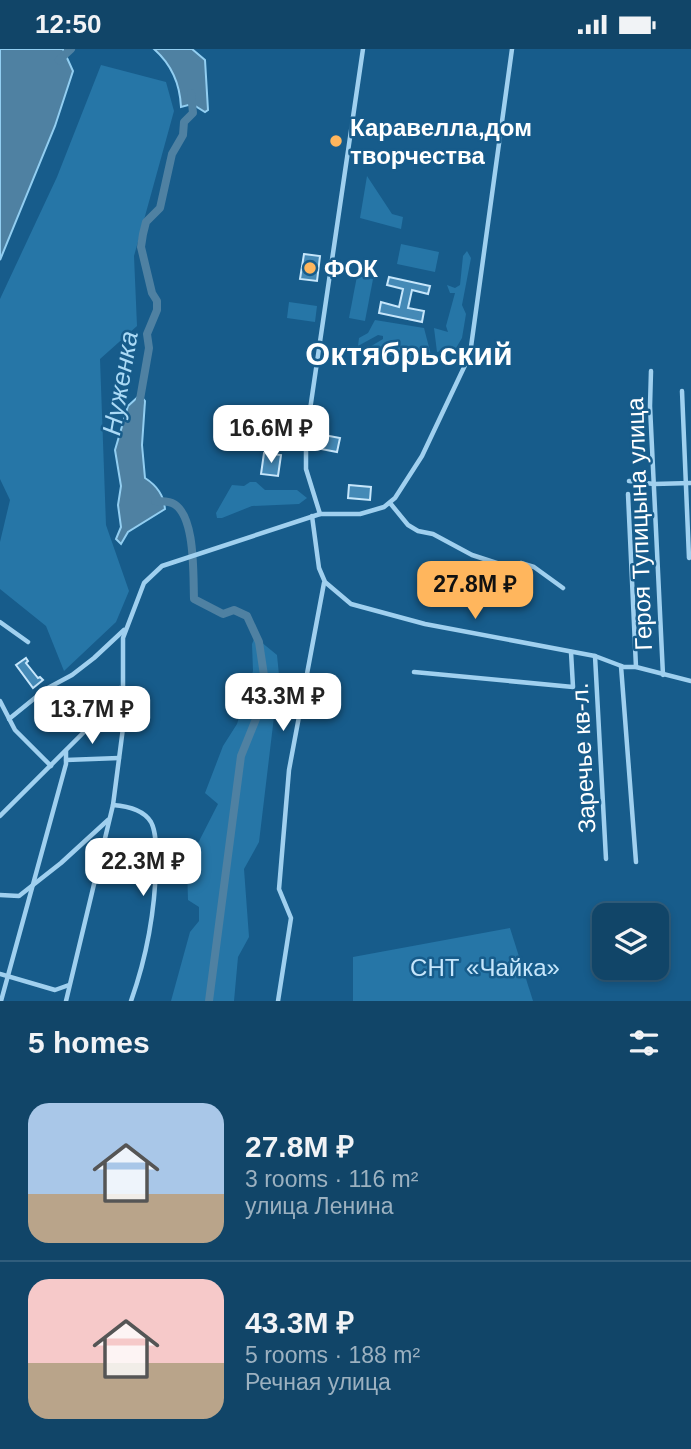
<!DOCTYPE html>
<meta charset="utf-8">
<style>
:root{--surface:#114568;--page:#1e4f71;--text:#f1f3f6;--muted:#9cb1c0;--line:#305d7c;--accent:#ffb65d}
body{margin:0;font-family:Helvetica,sans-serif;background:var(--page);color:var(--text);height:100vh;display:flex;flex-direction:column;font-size:26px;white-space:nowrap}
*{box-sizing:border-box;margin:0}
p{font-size:23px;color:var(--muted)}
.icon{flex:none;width:38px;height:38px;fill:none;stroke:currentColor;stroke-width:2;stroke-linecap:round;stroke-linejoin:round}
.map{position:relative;height:952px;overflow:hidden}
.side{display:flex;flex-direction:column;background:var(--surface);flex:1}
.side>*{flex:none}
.fabs{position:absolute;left:592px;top:854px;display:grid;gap:14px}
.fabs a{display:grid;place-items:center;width:77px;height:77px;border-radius:14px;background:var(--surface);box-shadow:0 4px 10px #0003,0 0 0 2px var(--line);font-size:35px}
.price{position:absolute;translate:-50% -60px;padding:0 16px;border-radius:14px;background:#fff;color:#222;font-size:23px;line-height:46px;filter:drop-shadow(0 2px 4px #0008)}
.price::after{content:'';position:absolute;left:50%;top:42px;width:21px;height:16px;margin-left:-10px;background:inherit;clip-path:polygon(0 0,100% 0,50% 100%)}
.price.current{background:var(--accent);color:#111}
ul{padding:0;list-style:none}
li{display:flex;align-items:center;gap:21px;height:175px;padding:0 28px}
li+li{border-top:2px solid var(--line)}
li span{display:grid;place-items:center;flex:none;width:196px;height:140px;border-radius:21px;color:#555}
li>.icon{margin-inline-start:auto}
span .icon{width:84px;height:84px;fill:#fffc;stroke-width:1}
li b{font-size:30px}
h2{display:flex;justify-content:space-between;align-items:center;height:84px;padding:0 28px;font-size:30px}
.status{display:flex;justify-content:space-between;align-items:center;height:49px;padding:0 35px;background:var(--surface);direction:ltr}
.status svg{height:19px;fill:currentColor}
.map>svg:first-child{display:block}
.green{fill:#2676a7}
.water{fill:#4f81a2;stroke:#92cef1;stroke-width:2}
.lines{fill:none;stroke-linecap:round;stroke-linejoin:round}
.river{stroke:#4f81a2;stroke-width:8}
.building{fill:#4489b6;stroke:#c6e6fb;stroke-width:2}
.minor{stroke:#a0d0ef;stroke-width:4.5}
.poi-dot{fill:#ffb65d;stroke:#175c8b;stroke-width:2.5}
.labels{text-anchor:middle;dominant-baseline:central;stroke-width:5;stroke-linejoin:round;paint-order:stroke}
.poi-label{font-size:24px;font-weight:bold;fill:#fff;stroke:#175c8b;text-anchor:start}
.street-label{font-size:24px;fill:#fff;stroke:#175c8b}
.park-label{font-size:24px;fill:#c6e6fb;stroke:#175c8b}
.water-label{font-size:26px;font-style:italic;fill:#abdaf6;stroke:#175c8b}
.district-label{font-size:32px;font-weight:bold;fill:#fff;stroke:#175c8b}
</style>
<div class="status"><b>12:50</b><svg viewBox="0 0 49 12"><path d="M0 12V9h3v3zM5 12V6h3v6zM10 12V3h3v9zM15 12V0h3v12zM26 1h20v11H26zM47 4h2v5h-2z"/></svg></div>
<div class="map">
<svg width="691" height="952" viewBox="0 0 691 952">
<rect width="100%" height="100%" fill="#175c8b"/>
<!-- green -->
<g class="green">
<path d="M101 16 166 33 174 62 134 207 137 277 100 310 106 476 129 542 116 573 64 622 46 577 0 540V493L10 451 0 430V250L57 128Z"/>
<path d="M367 127 392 165 403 168 401 180 360 169Z"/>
<path d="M401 195 439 203 435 223 397 215Z"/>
<path d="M467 202 471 209 462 256 466 265 462 289 453 304 446 301 437 303 434 279 448 283 446 277 455 244H450L447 236 455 239 460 236 463 207Z"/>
<path d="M357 227 373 230 365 272 349 269Z"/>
<path d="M289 253 317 257 315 273 287 269Z"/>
<path d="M375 271 424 279 431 306 429 316 371 302 368 299 383 290V287L378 286 358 297 359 289 368 284Z"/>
<path d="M250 433H256L265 441H297L307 449 299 455 252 457 222 469H217L216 464 232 436 244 437Z"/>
<path d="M255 588 277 606 279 626 259 793 244 820 249 888 238 908 234 952H171L190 883 199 872V858L188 851 187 818 197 816 195 800 218 755 205 744 223 697 237 675 253 622 252 595Z"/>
<path d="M510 879 533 952H353V908Z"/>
</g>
<!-- water -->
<g class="water">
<path d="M0 0H63L73 22 55 77 0 211Z"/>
<path d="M154 0H192L205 11 208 61 205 63 192 55 181 58C180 35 171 15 154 0Z"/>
<path d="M140 346 145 352 142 396 145 429C156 436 164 446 165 460L128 483 121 495 116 490 121 478 118 456 121 437 115 401 128 357Z"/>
</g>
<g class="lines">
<!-- river -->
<g class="river">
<path d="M59 11 71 0"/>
<path d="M139 356 149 299 147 285 157 261V252L152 244 141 198 143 185 146 173 160 159 172 105 183 86 184 73 193 64 191 44"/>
<path d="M155 452C160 452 167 452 172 454 196 464 193 527 194 550L223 565 234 561 247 567 259 593 265 633 258 665 241 707 209 952"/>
</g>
</g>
<!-- building -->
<g class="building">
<path d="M304 205 320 207 317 232 300 230Z"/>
<path d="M389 228 430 237 428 245 412 241 408 259 424 262 422 273 379 264 381 253 399 258 403 240 387 236Z"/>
<path d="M324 386 340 389 337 403 321 400Z"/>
<path d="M264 404 281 406 278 427 261 425Z"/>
<path d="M349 436 371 438 370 451 348 449Z"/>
<path d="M26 609 28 612 26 614 38 629 40 628 43 631 33 639 16 616Z"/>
</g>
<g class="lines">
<!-- minor -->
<g class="minor">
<path d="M651 322 650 357 663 626"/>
<path d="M682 342 689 509"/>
<path d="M629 432 654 435 691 434"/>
<path d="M628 445 636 618"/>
<path d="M390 454 408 476 418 482 433 485 472 506 509 518 521 514 534 518 563 539"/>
<path d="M320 465 306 420V388L363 0"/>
<path d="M312 467 319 519 325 533 351 555 425 575 595 607 624 618H636L691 632"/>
<path d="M0 573 28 593"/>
<path d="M595 607 606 810"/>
<path d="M621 617 636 813"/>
<path d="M414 623 573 638 571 603"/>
<path d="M0 652 15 681 51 717"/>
<path d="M9 670 46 640 72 626 94 609 124 581"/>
<path d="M66 711 119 709"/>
<path d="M113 756C127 757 143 760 151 773 157 784 156 803 156 815 155 863 147 907 131 952"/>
<path d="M0 767 103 664 120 639"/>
<path d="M0 846 19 847 61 814 108 771"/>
<path d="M0 925 55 941 69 936"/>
<path d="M1 952 66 715V702"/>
<path d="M66 952 113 756 123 679V589L144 534 162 517 320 465H360L384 458 395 449 422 407 467 312 471 298 512 0"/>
<path d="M278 952 291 869 279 840 289 721 324 534"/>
</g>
</g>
<!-- markers -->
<g class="poi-dot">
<circle cx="336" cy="92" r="7"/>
<circle cx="310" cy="219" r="7"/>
</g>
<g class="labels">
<!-- poi labels -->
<g class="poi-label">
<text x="350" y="78">Каравелла,дом<tspan x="350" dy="28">творчества</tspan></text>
<text x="324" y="219">ФОК</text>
</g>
<!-- street labels -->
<g class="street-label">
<text transform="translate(639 475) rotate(-92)">Героя Тупицына улица</text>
<text transform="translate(583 709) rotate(-93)">Заречье кв-л.</text>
</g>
<!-- park labels -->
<g class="park-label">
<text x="485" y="918">СНТ «Чайка»</text>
</g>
<!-- water labels -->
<g class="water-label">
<text transform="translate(120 334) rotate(-80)">Нуженка</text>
</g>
<!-- district labels -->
<g class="district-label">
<text x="409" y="305">Октябрьский</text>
</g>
</g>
</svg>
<div class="fabs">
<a><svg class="icon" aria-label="layers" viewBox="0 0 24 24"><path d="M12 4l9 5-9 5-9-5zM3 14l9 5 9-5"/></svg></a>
</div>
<b class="price" style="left:271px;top:416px">16.6M ₽</b>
<b class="price current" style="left:475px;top:572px">27.8M ₽</b>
<b class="price" style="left:283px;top:684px">43.3M ₽</b>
<b class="price" style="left:92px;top:697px">13.7M ₽</b>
<b class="price" style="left:143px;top:849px">22.3M ₽</b>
</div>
<section class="side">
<h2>5 homes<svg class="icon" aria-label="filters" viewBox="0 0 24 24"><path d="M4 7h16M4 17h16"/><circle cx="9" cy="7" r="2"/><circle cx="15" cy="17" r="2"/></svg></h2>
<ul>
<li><span style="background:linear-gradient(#a9c7e8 65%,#b9a48a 0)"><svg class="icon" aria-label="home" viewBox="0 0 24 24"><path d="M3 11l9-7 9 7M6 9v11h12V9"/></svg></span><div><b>27.8M ₽</b><p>3 rooms · 116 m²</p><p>улица Ленина</p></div></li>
<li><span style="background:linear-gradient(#f6c9c9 60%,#b9a48a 0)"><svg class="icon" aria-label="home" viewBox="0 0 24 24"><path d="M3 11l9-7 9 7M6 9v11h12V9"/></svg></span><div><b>43.3M ₽</b><p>5 rooms · 188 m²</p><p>Речная улица</p></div></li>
</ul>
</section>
